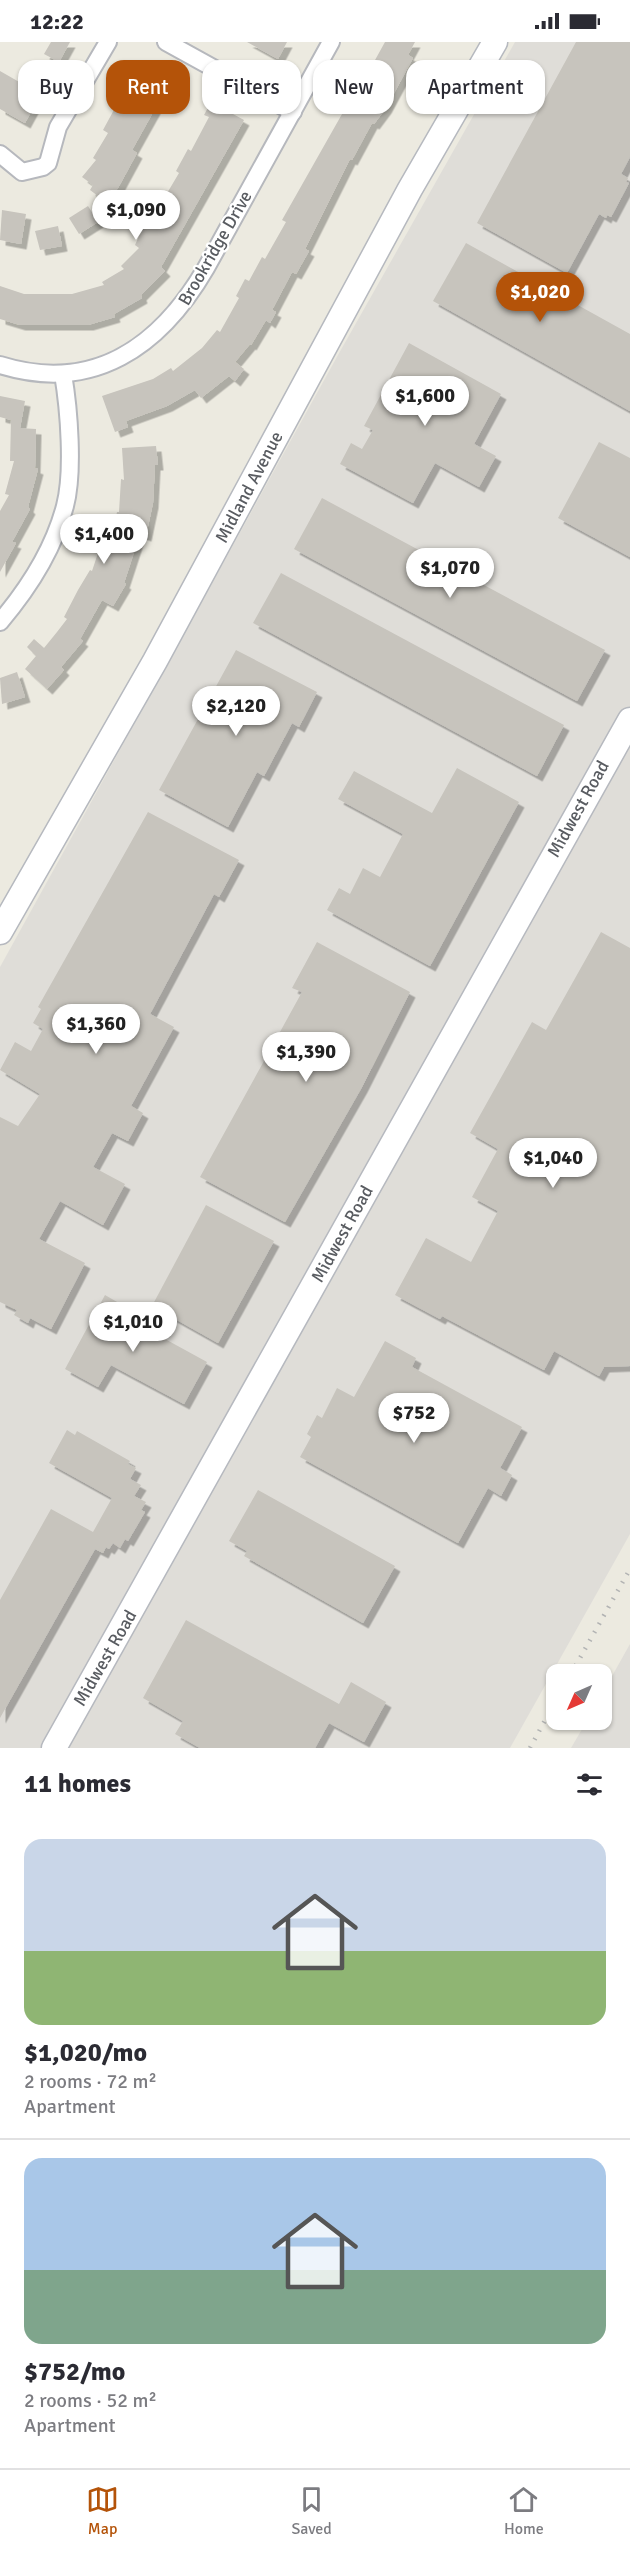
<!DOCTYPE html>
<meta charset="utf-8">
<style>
:root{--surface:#fff;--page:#f2f2f3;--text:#2b2b33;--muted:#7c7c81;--line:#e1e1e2;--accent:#b45309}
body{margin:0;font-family:Signika,sans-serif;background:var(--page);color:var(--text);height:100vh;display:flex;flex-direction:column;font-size:22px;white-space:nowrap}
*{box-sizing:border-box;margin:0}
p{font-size:20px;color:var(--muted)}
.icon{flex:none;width:33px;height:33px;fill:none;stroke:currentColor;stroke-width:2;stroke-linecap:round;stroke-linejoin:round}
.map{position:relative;height:1706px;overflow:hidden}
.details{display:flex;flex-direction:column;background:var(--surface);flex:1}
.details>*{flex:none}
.guide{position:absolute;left:18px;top:18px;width:594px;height:54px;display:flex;gap:12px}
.needle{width:39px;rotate:225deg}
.fabs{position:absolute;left:546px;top:1622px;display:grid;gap:12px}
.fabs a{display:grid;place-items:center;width:66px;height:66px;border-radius:12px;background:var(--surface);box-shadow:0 2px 4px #0004;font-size:30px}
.price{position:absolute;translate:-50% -51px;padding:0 14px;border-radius:21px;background:#fff;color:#222;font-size:20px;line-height:39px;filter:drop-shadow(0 2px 3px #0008)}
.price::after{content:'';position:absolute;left:50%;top:36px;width:18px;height:14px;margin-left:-9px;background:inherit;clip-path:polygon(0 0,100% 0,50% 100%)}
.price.active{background:var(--accent);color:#fff}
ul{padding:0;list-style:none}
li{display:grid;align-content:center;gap:12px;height:318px;padding:0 24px}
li+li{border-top:2px solid var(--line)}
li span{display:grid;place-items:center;height:186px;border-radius:18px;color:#555}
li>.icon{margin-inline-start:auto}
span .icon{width:108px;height:108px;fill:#fffc;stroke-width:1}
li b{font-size:26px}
h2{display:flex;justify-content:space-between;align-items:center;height:72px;padding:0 24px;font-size:26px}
.tag{padding:0 21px;border-radius:18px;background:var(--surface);box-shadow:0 2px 4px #0004;font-size:21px;line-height:54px}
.tag.active{background:var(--accent);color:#fff}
.status{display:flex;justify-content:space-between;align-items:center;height:42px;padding:0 30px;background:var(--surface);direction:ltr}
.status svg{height:16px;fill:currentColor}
.tab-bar{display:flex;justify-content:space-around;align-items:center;height:84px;border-top:2px solid var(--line);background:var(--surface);font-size:16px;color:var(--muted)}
.tab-bar a{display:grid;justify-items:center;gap:3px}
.tab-bar .active{color:var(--accent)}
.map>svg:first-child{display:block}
.industrial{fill:#dfddd8}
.building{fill:#c7c4bd;filter:url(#shadow)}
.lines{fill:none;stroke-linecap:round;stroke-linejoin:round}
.street-casing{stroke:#b6b8bd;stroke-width:20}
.secondary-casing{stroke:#b6b9bf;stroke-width:27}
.street{stroke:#fff;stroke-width:16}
.secondary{stroke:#fff;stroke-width:24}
.rail{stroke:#b2b3b3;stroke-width:4.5;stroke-dasharray:1.5 8;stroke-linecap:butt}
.labels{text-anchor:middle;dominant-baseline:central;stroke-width:4.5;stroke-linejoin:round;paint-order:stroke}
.street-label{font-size:18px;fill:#595c61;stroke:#fff}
</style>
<div class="status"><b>12:22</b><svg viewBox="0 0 49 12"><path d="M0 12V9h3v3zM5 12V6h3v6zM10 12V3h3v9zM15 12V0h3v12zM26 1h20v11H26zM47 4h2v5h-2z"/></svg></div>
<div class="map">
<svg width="630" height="1706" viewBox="0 0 630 1706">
<defs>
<filter id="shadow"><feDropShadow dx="5.5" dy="5.5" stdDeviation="0" flood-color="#0004"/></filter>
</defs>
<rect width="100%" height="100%" fill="#eceae0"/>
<!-- industrial -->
<g class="industrial">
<path d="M515 0H630V1492L510 1706H0V925L338 313Z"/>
<path d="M630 1602V1706H571L588 1677H602V1652Z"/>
</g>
<!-- building -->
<g class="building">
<path d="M51 0H70L59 20 44 12Z"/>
<path d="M247 0H287L278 17Z"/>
<path d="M385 0H415L408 13 413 16 386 66 374 82 372 81 352 118 350 117 305 207 309 209 296 232 292 230 272 268 276 270 270 281 266 278 251 303 250 302 235 320 244 327 235 339 229 334 201 356 195 348 167 364 126 379 128 385 115 390 102 354 153 337 171 326 173 329 202 306 217 288 220 290 239 256 236 254 245 237 249 239 262 215 265 217 286 180 282 178 346 65 342 63 348 52 354 56Z"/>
<path d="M576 0H630V115L621 132 628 136 626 140 629 141 611 175 607 173 606 176 599 172 567 231 477 181Z"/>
<path d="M140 20 174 39 164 57 161 56 132 108 137 111 118 146 106 160 90 148 93 143 82 135 96 118 93 116 108 91 103 88Z"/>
<path d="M0 29 28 45 31 41 43 48 25 81 0 67Z"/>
<path d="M211 60 244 78 161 225 165 229 141 253 142 256 114 272 115 275 88 283H20L0 277V244L24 252H72L104 243 102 240 124 227 121 224 139 206 135 203 139 194 160 157 163 158 179 131 176 129 188 107 191 109 209 75 204 73Z"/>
<path d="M88 164 98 180 79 192 69 176Z"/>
<path d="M2 168 26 172 21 202 0 198Z"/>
<path d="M58 184 62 204 40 208 35 189Z"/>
<path d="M466 201 630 292V369L433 259Z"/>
<path d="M409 301 501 352 474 402 496 414 479 445 435 421 413 461 340 422 351 401 362 407 373 388 364 384Z"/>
<path d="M0 354 25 359 20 386 36 387 35 426 38 427 28 465 30 467 12 500 16 501 0 530V469L9 453 5 452 14 419H10L11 378 0 375Z"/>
<path d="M599 400 630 416V515L558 476Z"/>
<path d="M156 404 158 423H155L153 461 146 494 140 492 124 541 126 542 113 564 102 558 80 597 83 599 61 625 64 628 47 647 25 627 36 614 27 605 34 597 44 606 57 590 67 577 64 575 78 548 90 528 92 529 103 496 111 499 117 470H119L121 437 124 438 122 406Z"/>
<path d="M322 456 605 608 577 659 294 507Z"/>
<path d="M281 531 564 683 537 734 253 581Z"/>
<path d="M236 608 317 650 299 685 292 681 264 734 257 730 228 785 159 748Z"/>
<path d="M17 630 25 655 2 662 0 636Z"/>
<path d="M457 726 519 760 430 924 327 868 339 846 350 852 363 826 380 835 403 792 338 757 354 729 432 771Z"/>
<path d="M148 770 239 818 219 855 214 852 150 972 174 985 131 1064 143 1071 128 1099 112 1091 93 1125 125 1142 103 1183 60 1159 39 1197 85 1221 51 1287 30 1276 28 1281 14 1273 17 1268 0 1260V1075L18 1084 40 1052 0 1028 15 1000 31 1009 43 987 33 981 41 967 38 965Z"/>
<path d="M601 890 630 906V1324L604 1325 599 1334 554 1309 544 1328 442 1274 440 1277 395 1253 426 1196 471 1220 498 1169 472 1155 498 1107 470 1091 532 980 546 988Z"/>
<path d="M317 900 410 950 362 1045 285 1180 200 1135 302 950 292 946Z"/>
<path d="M206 1163 274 1199 218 1301 152 1264Z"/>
<path d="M105 1253 138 1272 134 1280 207 1320 184 1362 111 1323 98 1345 65 1327Z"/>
<path d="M385 1299 416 1316 412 1325 522 1385 500 1426 512 1433 501 1454 488 1446 458 1501 300 1415 311 1395 307 1392 317 1373 322 1376 337 1346 354 1355Z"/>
<path d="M67 1388 75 1393 77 1389 130 1419 128 1422 136 1426 130 1437 141 1443 134 1454 146 1460 141 1468 145 1470 128 1499 125 1497 120 1506 113 1501 109 1507 106 1505 103 1511 95 1507 0 1676V1558L51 1467 93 1490 112 1456 49 1421Z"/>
<path d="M258 1448 395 1524 363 1581 244 1514 247 1509 229 1499Z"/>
<path d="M186 1578 339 1662 351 1640 386 1660 364 1700 329 1681 315 1706H200L175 1692 183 1679 143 1656Z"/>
</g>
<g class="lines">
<defs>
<g id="street">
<path d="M166 0 293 70"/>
<path d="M0 112 22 130 43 125 48 121 58 85 108 0"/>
<path d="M0 323C93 352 160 305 206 226L331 0"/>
<path d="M0 580C28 547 54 506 65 464 74 430 69 367 63 332"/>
</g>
<g id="secondary">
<path d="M0 890 155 619 410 147 495 0"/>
<path d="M54 1706 630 678"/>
</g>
</defs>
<!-- street casing -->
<use href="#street" class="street-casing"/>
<!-- secondary casing -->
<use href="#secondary" class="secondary-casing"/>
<!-- street -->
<use href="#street" class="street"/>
<!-- secondary -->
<use href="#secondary" class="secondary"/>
<!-- rail -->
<g class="rail">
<path d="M571 1632 630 1527"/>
<path d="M530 1706 556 1658"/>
</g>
</g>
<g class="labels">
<!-- street labels -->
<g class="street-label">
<text transform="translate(215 206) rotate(-60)">Brookridge Drive</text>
<text transform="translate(249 445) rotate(-62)">Midland Avenue</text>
<text transform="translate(578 767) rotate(-61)">Midwest Road</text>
<text transform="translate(342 1192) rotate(-61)">Midwest Road</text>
<text transform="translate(105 1616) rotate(-60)">Midwest Road</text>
</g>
</g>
</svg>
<div class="fabs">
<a><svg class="needle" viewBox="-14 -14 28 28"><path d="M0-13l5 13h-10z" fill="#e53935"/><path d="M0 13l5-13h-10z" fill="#7c7c81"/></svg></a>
</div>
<b class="price" style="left:136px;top:199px">$1,090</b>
<b class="price active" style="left:540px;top:281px">$1,020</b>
<b class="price" style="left:425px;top:385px">$1,600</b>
<b class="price" style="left:104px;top:523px">$1,400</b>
<b class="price" style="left:450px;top:557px">$1,070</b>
<b class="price" style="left:236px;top:695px">$2,120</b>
<b class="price" style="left:96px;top:1013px">$1,360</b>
<b class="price" style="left:306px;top:1041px">$1,390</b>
<b class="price" style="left:553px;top:1147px">$1,040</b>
<b class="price" style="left:133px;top:1311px">$1,010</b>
<b class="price" style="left:414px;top:1402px">$752</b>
<div class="guide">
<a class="tag">Buy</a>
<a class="tag active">Rent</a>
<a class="tag">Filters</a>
<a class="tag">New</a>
<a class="tag">Apartment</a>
</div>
</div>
<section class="details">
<h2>11 homes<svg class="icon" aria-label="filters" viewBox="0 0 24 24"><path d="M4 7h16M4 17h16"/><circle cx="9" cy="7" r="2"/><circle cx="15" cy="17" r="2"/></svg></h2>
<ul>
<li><span style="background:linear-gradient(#c9d6e8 60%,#8fb573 0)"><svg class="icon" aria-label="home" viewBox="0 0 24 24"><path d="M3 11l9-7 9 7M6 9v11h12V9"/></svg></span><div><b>$1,020/mo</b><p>2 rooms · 72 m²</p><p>Apartment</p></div></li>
<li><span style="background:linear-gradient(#a9c7e8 60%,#7fa58c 0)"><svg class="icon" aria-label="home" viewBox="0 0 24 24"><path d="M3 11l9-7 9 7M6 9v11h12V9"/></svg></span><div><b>$752/mo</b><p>2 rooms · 52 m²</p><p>Apartment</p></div></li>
</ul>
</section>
<nav class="tab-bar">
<a class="active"><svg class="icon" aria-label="map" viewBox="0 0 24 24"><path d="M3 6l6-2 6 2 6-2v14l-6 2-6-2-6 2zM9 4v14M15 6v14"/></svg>Map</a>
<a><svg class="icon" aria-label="saved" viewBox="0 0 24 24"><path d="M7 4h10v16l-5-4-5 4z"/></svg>Saved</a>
<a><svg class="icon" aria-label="home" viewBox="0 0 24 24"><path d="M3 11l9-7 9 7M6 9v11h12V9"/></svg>Home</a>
</nav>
